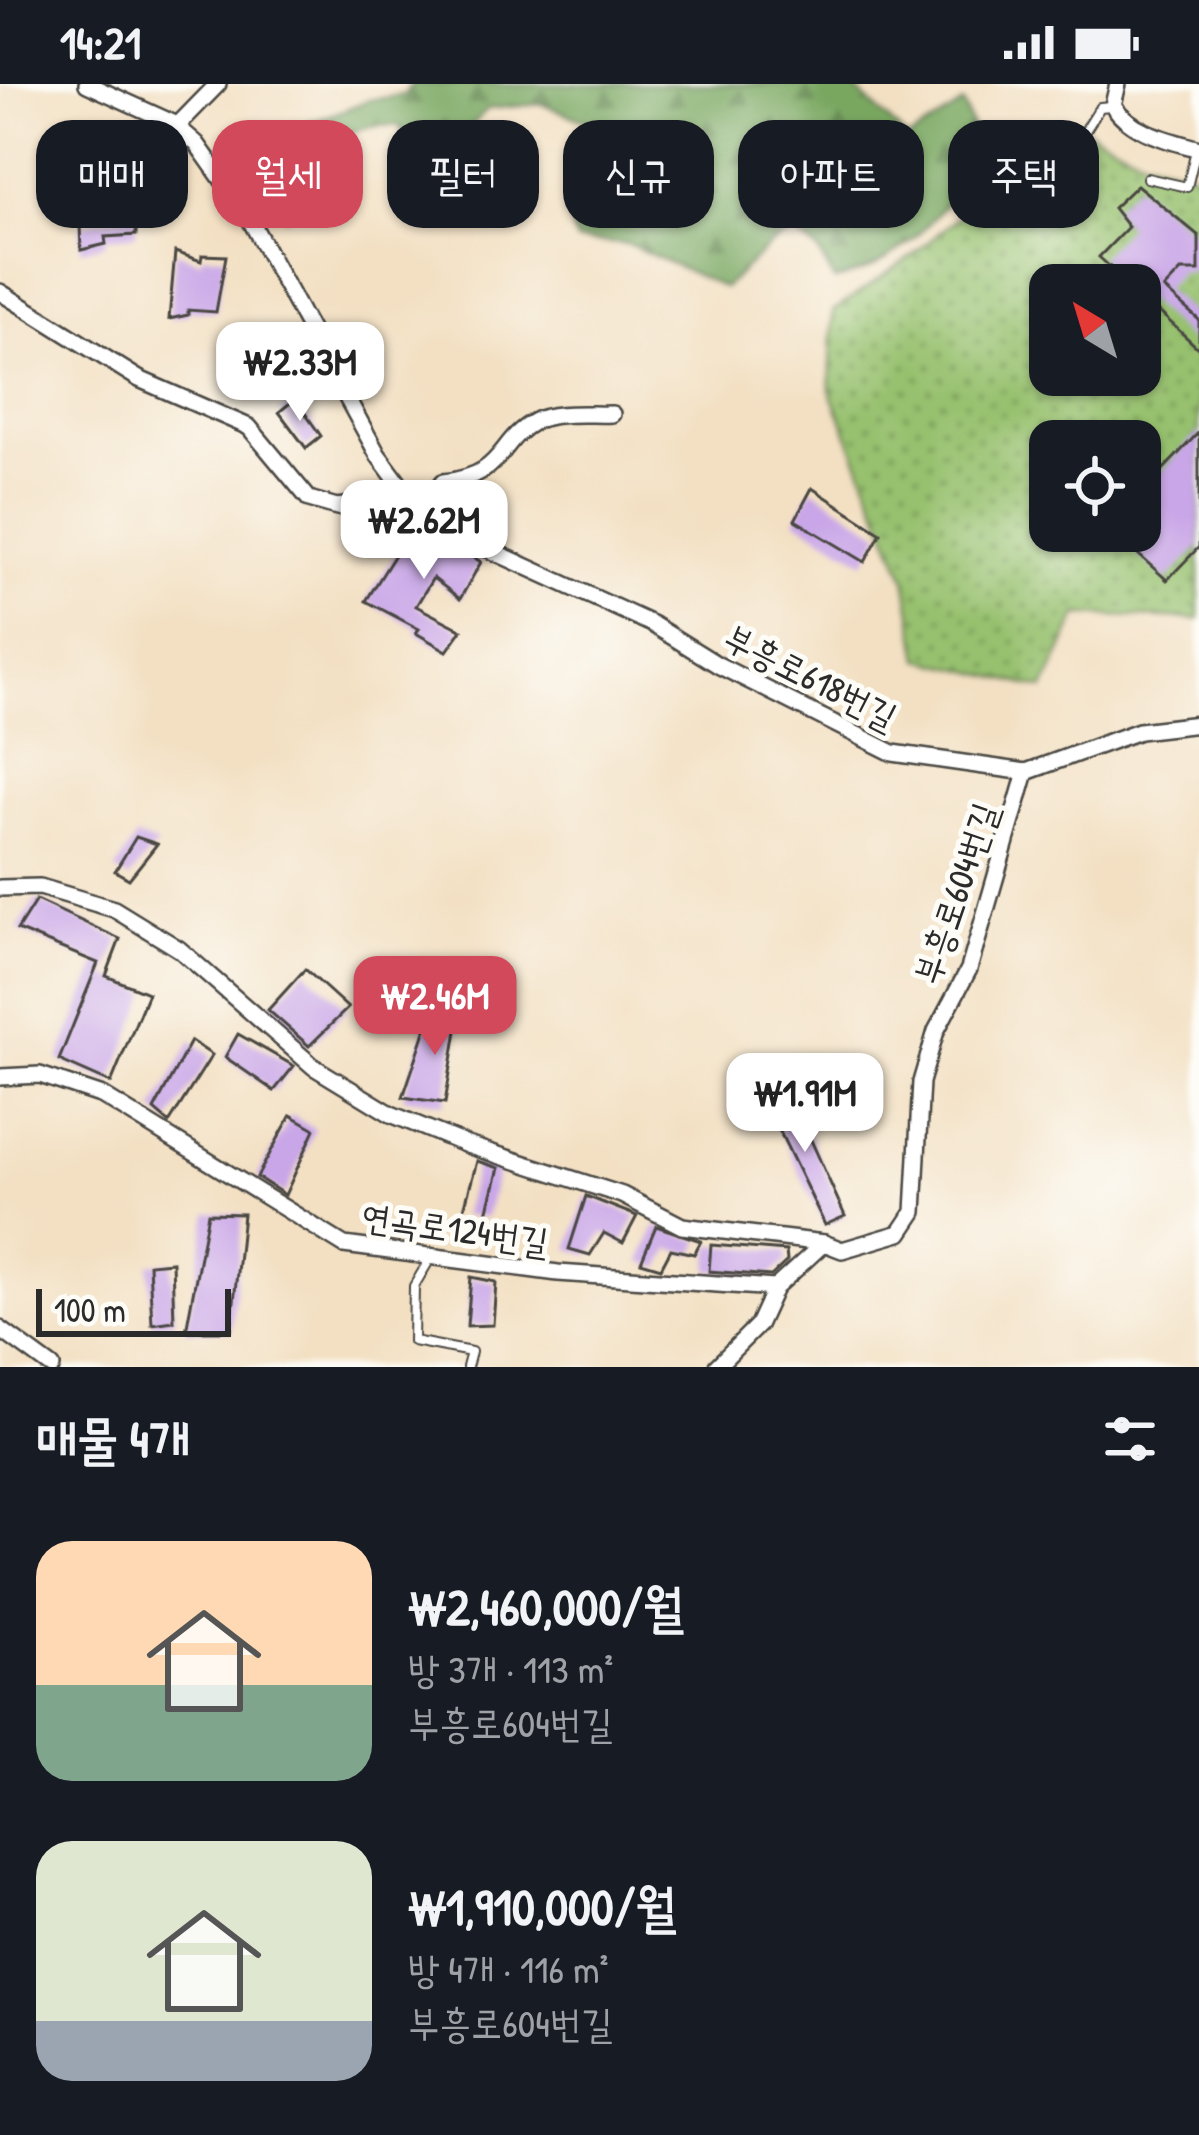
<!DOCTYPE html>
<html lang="ko">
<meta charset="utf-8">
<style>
:root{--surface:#171b24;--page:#242831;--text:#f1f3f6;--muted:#9ea1a6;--accent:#d1495b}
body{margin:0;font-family:"Patrick Hand","Poor Story",sans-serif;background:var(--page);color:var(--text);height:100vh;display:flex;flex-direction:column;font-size:45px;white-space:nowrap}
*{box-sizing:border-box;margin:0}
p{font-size:39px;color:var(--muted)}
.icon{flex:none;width:66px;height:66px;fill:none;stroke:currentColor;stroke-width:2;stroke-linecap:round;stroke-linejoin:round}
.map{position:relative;height:1283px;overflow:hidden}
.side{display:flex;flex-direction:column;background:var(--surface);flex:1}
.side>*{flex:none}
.hud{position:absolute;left:36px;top:36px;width:1128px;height:108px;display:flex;gap:24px}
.needle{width:78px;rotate:322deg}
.controls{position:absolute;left:1029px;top:180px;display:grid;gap:24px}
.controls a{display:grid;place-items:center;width:132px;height:132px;border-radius:24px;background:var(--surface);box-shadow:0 3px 9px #0004;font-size:60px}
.scale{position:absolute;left:36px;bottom:30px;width:195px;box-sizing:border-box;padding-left:12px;border:6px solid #2b2b2b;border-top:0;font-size:33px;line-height:42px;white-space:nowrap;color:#2b2b2b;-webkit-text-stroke:9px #fdfcf7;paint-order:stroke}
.price{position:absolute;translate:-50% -102px;padding:0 27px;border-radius:24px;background:#fff;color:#222;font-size:39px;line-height:78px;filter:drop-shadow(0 3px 6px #0008)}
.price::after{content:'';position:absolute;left:50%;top:72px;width:36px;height:27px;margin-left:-18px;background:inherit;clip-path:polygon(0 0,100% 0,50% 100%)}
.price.on{background:var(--accent);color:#fff}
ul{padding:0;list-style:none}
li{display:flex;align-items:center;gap:36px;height:300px;padding:0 36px}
li span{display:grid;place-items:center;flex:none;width:336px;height:240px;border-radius:36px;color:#555}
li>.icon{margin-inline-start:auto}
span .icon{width:144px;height:144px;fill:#fffc;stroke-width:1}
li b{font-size:51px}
h2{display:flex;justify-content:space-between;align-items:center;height:144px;padding:0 36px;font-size:51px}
.pill{padding:0 42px;border-radius:36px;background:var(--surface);box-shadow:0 3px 9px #0004;font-size:42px;line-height:108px}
.pill.on{background:var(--accent);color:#fff}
.status{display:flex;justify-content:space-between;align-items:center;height:84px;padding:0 60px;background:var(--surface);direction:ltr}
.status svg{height:33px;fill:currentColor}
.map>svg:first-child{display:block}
.forest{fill:url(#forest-firs);stroke:#526946;stroke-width:3}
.park{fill:url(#park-dots);stroke:#61764c;stroke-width:3;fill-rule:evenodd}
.building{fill:#c9a6e7}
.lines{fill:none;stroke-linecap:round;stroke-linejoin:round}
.service-casing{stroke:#494642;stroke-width:12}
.minor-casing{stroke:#494642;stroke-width:20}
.service{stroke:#fff;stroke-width:8}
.minor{stroke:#fff;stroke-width:15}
.labels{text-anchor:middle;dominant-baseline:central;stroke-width:10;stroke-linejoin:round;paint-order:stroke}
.street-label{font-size:36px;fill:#2b2b2b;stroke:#fdfcf7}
</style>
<div class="status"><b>14:21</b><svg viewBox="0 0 49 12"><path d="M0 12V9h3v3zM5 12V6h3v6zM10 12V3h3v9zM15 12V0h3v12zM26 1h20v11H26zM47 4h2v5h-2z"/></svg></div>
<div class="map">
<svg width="1199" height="1283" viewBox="0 0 1199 1283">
<defs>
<pattern id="forest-firs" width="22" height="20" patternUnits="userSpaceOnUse" patternTransform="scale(3)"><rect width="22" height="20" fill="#79a761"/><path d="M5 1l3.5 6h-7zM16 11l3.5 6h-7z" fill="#638850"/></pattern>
<pattern id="park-dots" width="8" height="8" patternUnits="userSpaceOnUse" patternTransform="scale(3)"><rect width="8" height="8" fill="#97c16e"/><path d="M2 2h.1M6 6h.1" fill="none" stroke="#7b9d5b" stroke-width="1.8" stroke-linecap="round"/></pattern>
</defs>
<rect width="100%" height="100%" fill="#fdfcf7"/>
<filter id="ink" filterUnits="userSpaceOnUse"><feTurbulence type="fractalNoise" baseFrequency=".00833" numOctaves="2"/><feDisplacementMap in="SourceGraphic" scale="24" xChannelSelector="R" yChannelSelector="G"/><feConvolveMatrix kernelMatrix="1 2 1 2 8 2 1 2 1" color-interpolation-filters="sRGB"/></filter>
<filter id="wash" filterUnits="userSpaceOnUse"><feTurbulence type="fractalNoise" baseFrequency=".004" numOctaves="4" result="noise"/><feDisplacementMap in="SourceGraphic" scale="48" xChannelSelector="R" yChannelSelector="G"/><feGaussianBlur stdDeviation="2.7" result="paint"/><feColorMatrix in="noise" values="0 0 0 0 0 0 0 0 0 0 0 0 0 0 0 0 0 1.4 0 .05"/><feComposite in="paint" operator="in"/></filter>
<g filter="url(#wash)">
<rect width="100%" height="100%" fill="#f3e0c3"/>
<!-- forest -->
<path class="forest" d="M411 0H850L908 55 963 20 982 69C939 128 911 178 834 196L818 167 794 148 770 161 724 204 628 160 577 157 566 129 594 70 596 40 541 20 487 25 466 48 462 86 428 90 404 63 401 42C376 39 342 47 323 67 313 76 299 116 287 133 257 116 245 96 251 62L369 16 404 11Z"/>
<!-- park -->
<path class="park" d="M1077 41 1145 75 1199 90V535L1078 531 1044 605 920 575 906 495 830 306 833 227 912 172 1048 56ZM1050 201H1140V291H1050ZM1050 357H1140V447H1050Z"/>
<g id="blocks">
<!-- building -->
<g class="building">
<path d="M1137 101 1199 152V187H1181L1164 205 1199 236V265L1140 210V201H1130L1099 173 1128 143 1113 124Z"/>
<path d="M136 130V151L105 153 106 160 81 166 80 141Z"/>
<path d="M175 168 201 177 202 171 226 172 216 228 188 226V231L169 235Z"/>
<path d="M295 315 321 352 306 364 279 328Z"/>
<path d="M1199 348V463L1167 496 1112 447H1140V410Z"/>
<path d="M812 404 881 449 865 478 795 436Z"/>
<path d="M416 437 481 478 460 515 433 494 416 522 462 546 447 567 416 549 419 545 366 517Z"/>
<path d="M136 753 157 760 129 795 115 787Z"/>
<path d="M36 816 120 855 106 892 148 909 111 999 59 976 98 879 17 846Z"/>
<path d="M305 885 348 924 309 962 268 926Z"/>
<path d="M434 921 460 928 445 1019 403 1013Z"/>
<path d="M238 950 294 982 274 1007 225 973Z"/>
<path d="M191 957 212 971 169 1039 154 1026Z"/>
<path d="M789 1007 845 1132 825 1141 763 1013Z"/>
<path d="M291 1031 315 1045 285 1111 257 1093Z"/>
<path d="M477 1077 499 1084 486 1133 462 1132Z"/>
<path d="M586 1112 637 1132 623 1159 604 1149 590 1171 569 1165Z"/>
<path d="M208 1129 243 1130 231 1247H186Z"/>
<path d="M656 1142 701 1157 694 1170 671 1165 661 1184 641 1178Z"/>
<path d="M711 1161 786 1167 787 1177 771 1192 709 1187Z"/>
<path d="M172 1178 174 1237 152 1240 149 1180Z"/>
<path d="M471 1193 496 1198 493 1241 467 1242Z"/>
</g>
</g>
</g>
<g filter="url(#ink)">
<use href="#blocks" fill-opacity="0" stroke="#494642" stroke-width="3"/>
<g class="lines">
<defs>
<g id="service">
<path d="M1073 66 1100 23 1111 22"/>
<path d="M1147 94 1187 103 1196 66"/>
<path d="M430 1175 414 1202 413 1257 471 1268 467 1283"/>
</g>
<g id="minor">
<path d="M87 0 173 39 197 60 248 132 378 371 409 413 468 456 652 540 718 581 893 669 1026 688 1139 647 1199 640"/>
<path d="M1118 0 1113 21C1131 49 1169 56 1199 65"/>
<path d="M177 42 218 0"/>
<path d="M0 208 139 295 249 343 309 415 337 423 409 413"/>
<path d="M424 424 443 398C507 391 496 358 535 337 554 327 590 331 612 330"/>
<path d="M0 804 40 803 114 825 179 865 314 983 391 1030 467 1061 622 1111 682 1142 824 1159 842 1166 900 1149 914 1128 921 998 936 947 969 885 1026 688"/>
<path d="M0 993 40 991 103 1012 344 1161 558 1189 775 1204"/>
<path d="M0 1245 52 1283"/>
<path d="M716 1283 758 1241 775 1204 824 1159"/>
</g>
</defs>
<!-- service casing -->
<use href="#service" class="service-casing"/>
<!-- minor casing -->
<use href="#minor" class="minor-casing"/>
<!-- service -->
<use href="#service" class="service"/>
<!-- minor -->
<use href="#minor" class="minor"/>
</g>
</g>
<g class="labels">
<!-- street labels -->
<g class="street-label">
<text transform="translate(811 592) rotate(27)">부흥로618번길</text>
<text transform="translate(955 809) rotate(-71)">부흥로604번길</text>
<text transform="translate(455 1144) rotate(8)">연곡로124번길</text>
</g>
</g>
</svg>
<div class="controls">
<a><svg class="needle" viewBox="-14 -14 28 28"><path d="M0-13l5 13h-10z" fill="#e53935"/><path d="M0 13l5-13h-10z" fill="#9ea1a6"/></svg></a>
<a><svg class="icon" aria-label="locate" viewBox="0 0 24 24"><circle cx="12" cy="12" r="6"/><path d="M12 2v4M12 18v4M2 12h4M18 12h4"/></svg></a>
</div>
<div class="scale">100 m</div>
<b class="price" style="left:300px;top:340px">₩2.33M</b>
<b class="price" style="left:424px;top:498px">₩2.62M</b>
<b class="price on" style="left:435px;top:974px">₩2.46M</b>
<b class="price" style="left:805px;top:1071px">₩1.91M</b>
<div class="hud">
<a class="pill">매매</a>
<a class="pill on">월세</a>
<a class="pill">필터</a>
<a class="pill">신규</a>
<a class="pill">아파트</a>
<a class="pill">주택</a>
</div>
</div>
<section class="side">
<h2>매물 4개<svg class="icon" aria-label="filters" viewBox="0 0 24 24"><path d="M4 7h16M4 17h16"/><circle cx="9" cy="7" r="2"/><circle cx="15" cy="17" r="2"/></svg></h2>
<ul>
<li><span style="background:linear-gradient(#ffd9b3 60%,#7fa58c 0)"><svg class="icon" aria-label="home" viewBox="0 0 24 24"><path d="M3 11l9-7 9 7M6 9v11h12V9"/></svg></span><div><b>₩2,460,000/월</b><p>방 3개 · 113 m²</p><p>부흥로604번길</p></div></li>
<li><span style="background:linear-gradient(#dfe7d0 75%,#9aa5b1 0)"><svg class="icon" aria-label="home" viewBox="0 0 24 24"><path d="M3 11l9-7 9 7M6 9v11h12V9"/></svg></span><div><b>₩1,910,000/월</b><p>방 4개 · 116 m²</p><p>부흥로604번길</p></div></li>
</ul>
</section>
